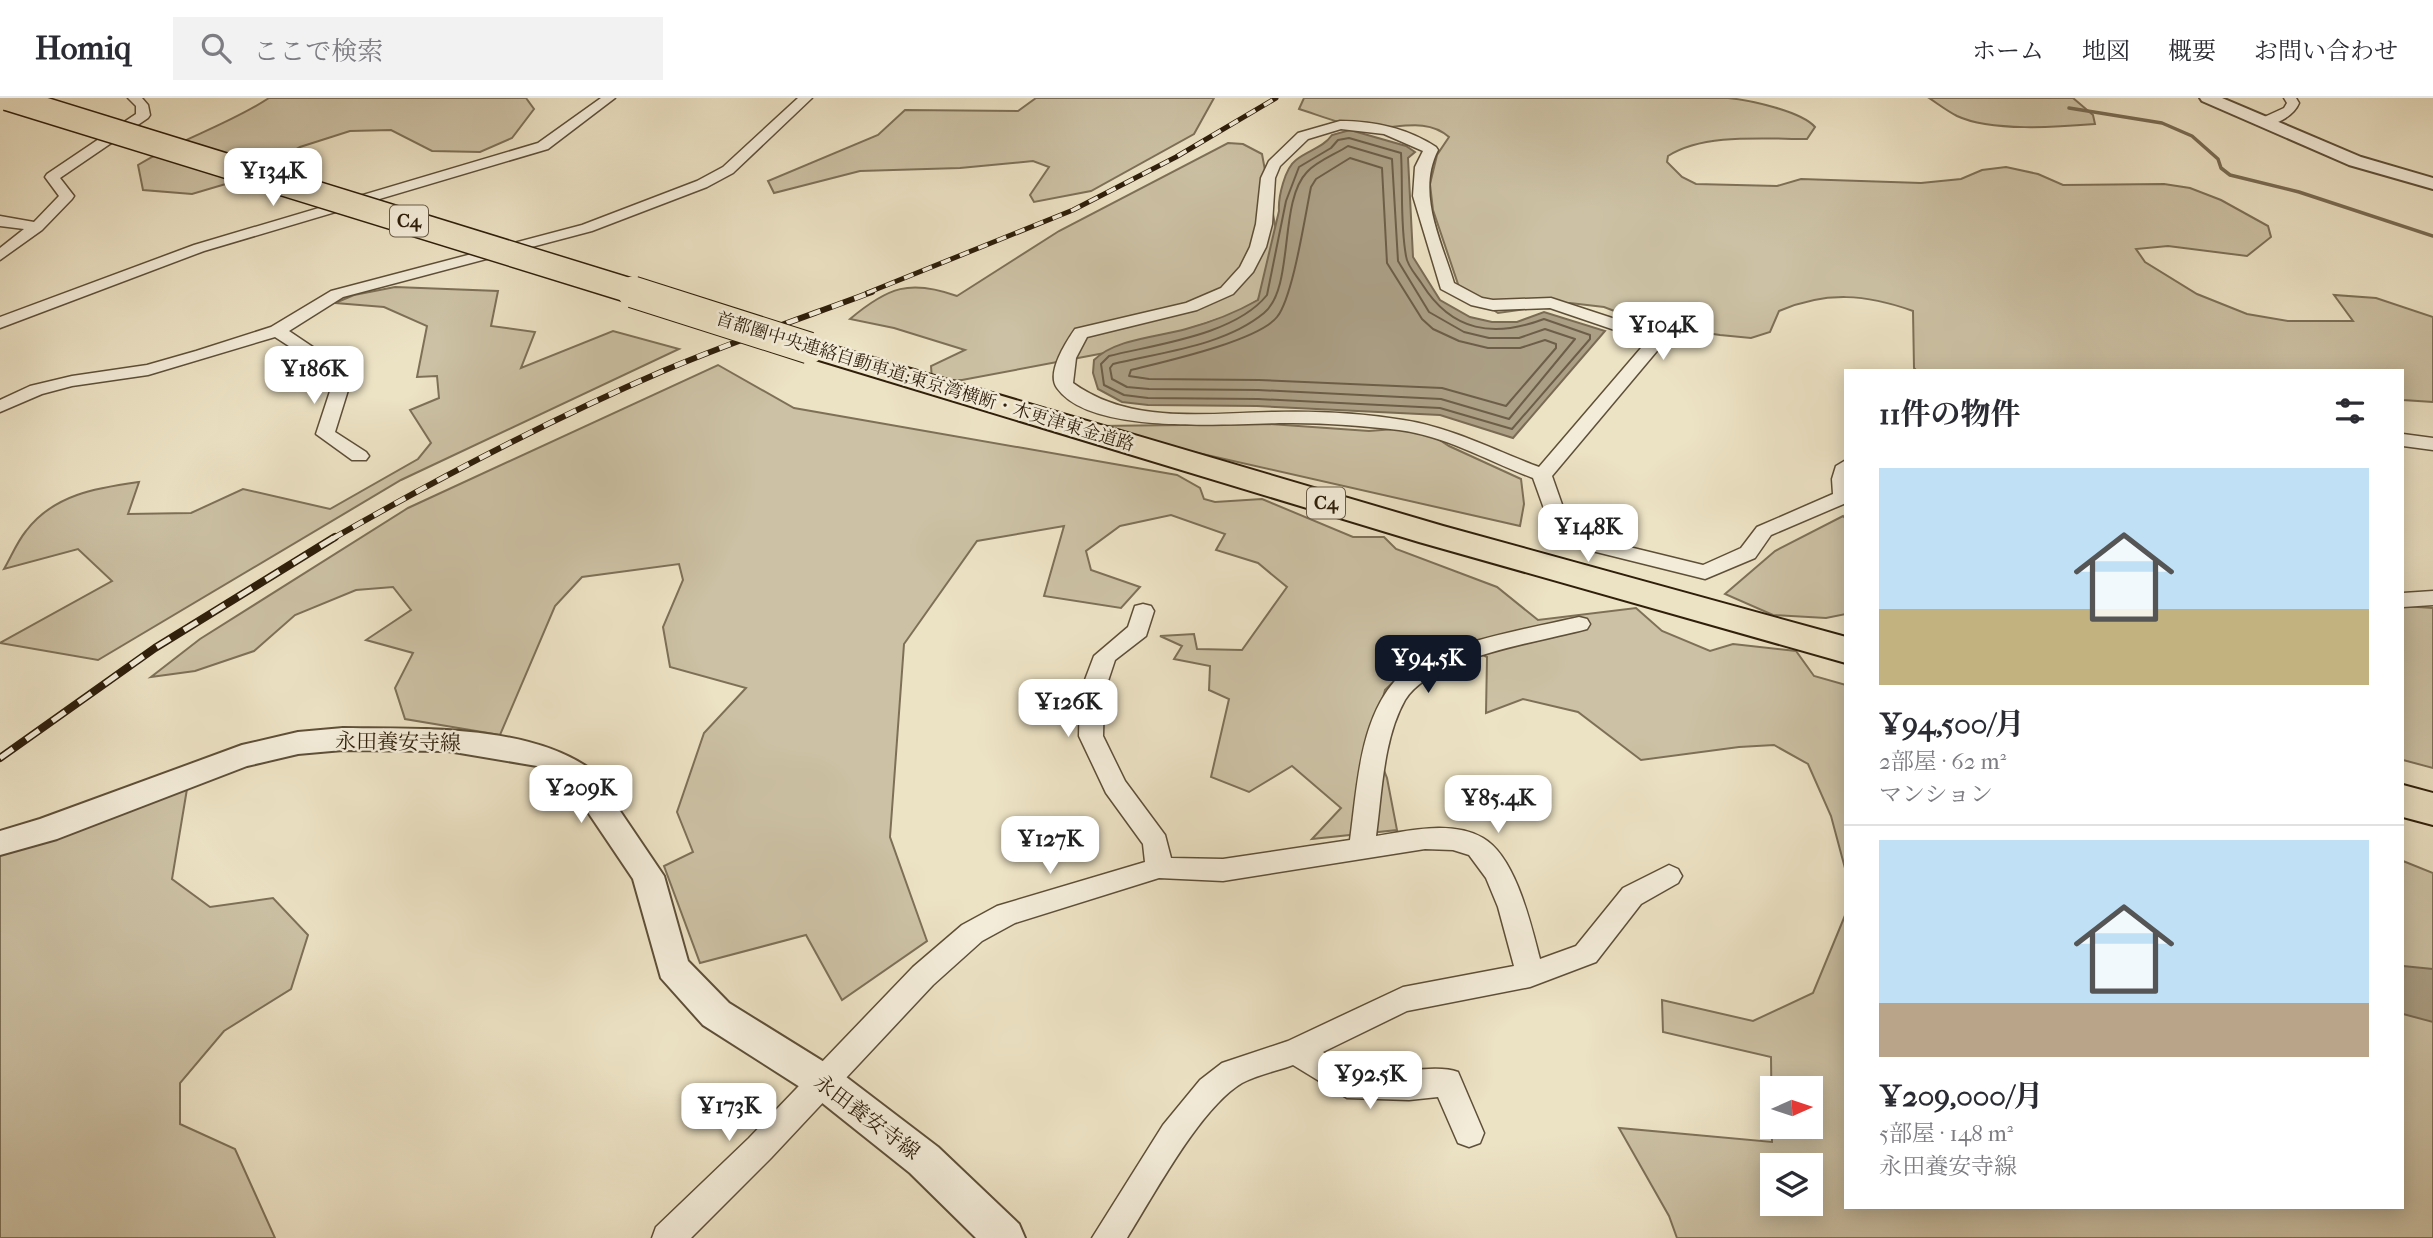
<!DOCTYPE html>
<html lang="ja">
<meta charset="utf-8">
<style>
:root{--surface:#fff;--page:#f2f2f3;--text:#2b2b33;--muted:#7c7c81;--line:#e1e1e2;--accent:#111827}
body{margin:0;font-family:"IM FELL French Canon","Noto Serif JP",serif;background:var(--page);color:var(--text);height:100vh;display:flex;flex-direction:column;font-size:26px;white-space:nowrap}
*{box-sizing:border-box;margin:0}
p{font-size:23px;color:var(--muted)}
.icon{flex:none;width:38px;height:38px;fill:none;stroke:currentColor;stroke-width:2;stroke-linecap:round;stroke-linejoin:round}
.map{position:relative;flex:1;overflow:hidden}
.side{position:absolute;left:1844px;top:271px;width:560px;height:840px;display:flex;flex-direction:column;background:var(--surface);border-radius:0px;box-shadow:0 4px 18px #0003}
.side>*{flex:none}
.needle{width:46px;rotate:87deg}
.controls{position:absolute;left:1760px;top:978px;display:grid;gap:14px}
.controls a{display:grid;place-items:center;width:63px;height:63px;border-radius:0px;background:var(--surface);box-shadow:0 4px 18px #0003;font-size:35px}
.price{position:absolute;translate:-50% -60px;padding:0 16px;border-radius:14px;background:#fff;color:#222;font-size:23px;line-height:46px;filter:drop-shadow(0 2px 4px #0008)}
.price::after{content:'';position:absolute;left:50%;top:42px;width:21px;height:16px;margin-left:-10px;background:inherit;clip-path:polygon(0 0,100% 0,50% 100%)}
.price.on{background:var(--accent);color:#fff}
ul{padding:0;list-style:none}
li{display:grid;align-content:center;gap:14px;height:371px;padding:0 35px}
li+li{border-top:2px solid var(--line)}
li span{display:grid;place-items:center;height:217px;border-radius:0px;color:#555}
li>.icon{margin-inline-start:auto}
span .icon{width:126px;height:126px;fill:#fffc;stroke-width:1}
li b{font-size:30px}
h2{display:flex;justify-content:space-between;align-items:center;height:84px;padding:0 35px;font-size:30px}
header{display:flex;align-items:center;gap:42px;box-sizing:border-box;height:98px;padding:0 35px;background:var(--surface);border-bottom:2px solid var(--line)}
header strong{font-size:33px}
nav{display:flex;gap:38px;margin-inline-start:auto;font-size:24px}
.search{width:490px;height:63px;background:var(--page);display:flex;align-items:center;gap:18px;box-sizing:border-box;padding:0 24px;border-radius:0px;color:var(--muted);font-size:26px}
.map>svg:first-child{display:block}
.green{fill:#ccc1a4;stroke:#7d7057;stroke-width:2;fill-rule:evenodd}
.water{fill:#ab9f85;stroke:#796b54;stroke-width:2}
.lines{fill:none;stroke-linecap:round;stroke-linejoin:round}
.shore{stroke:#6c5e48;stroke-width:2}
.stream{stroke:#796b54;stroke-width:3.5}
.minor-casing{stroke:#5e4f38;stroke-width:3}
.tertiary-casing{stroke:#5e4f38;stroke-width:4}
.motorway-casing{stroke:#2e1e0a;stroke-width:4}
.minor{fill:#f3ecd9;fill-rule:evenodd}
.tertiary{fill:#f3ecd9;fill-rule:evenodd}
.motorway{fill:#ece2c4;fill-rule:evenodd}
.rail-far2-casing{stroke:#2e1e0a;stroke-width:5}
.rail-far1-casing{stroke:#2e1e0a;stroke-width:6}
.rail-casing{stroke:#2e1e0a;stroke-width:8}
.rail-far2{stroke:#f3ecd9;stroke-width:3.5;stroke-dasharray:10;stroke-linecap:butt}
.rail-far1{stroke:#f3ecd9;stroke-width:4.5;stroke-dasharray:12;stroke-linecap:butt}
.rail{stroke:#f3ecd9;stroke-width:5;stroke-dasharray:16;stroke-linecap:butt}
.motorway-bridge-far1-casing{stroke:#2e1e0a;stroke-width:27;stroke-linecap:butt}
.motorway-bridge-casing{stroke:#2e1e0a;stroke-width:33;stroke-linecap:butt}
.motorway-bridge-far1{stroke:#ece2c4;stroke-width:24}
.motorway-bridge{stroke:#ece2c4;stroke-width:31}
.labels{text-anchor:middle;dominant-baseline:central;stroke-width:5;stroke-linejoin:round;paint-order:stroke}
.far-street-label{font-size:18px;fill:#2e1e0a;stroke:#f3ecd9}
.shield{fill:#f3ecd9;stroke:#695c48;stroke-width:2}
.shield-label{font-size:19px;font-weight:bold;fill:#2e1e0a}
.street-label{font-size:21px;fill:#2e1e0a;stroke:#f3ecd9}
</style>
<header>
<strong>Homiq</strong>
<div class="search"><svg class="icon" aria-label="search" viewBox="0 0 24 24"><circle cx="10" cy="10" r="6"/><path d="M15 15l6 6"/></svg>ここで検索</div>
<nav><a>ホーム</a><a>地図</a><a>概要</a><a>お問い合わせ</a></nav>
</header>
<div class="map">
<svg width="2433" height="1140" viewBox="0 0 2433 1140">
<rect width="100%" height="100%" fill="#ece2c4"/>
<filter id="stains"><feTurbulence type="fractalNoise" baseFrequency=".00286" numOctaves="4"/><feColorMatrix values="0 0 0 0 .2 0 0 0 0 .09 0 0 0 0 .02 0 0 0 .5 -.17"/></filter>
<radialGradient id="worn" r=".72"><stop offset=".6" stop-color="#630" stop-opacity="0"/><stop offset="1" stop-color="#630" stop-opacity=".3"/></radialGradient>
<!-- green -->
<g class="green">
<path d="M269 0H526L534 11 512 40 480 54 432 53 391 32 350 33 300 49 246 80 192 96 143 92 138 67C180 41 228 27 269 0Z"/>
<path d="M1036 0H1214L1194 36 1091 93 1034 104 1030 97 1049 69 1033 63 960 70 860 73 774 95 768 83 878 37 905 12 1018 13Z"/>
<path d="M1304 0H1728C1749 2 1801 13 1815 29L1807 41C1765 41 1704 35 1668 58L1667 64 1682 79 1696 86 1777 88 1801 81 1921 85 1961 81 1982 72 2006 69 2038 76 2063 87 2164 86 2190 90 2221 102 2268 128 2271 139 2247 158 2168 148 2136 151 2145 164 2197 196 2247 216 2288 223H2353L2334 197 2376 200 2433 219V304L2403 302V273H1917L1914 270 1913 213C1866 196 1826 193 1779 213L1770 234 1751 240 1720 237 1651 227 1604 209 1570 205 1498 215 1459 189 1433 112 1430 86 1437 57 1449 39C1423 16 1389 35 1358 29 1338 25 1318 17 1299 11Z"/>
<path d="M1929 0H2073L2093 17 2095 26C2058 29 1991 34 1957 18 1947 13 1938 6 1929 0Z"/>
<path d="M1228 45 1243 46 1262 56 1280 154 1258 202 1234 216 1131 250 962 282H932L931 268 965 252 894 230 850 221C888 189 910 181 957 198L1059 133Z"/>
<path d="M395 189 498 193 491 228 535 234 521 270 613 233 679 251 401 382 98 562 0 545 112 483 78 451 4 471C11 459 17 444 26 433 54 396 97 390 139 384L128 416 191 415 243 391 330 411 418 361 431 345 410 312 439 300 437 278 417 279 427 228 384 209 335 205 354 197Z"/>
<path d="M718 267 794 310 1177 377 1200 390 1204 401 1215 404 1262 401 1353 439H1384L1396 451 1497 489 1538 522 1636 510 1662 533 1710 553 1733 546 1796 553 1814 578 1846 587V774L1831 718 1808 666 1774 647 1739 649 1641 662 1578 614 1523 601 1486 615 1487 559 1466 549 1417 561 1385 592 1372 642 1387 680 1397 732 1312 741 1341 710 1292 668 1249 694 1211 679 1229 601 1209 592 1210 568 1174 561 1182 548 1160 538 1194 536 1197 551 1242 552 1287 489 1258 465 1216 452 1225 436 1171 417 1120 428 1086 453 1091 472 1140 489 1121 510 1044 498 1064 428 977 443 904 546 890 739 927 843 842 902 806 837 700 865 664 768 693 754 677 714 704 635 746 590 670 569 663 529 683 482 679 466 582 479 555 508 500 637 405 621 395 590 413 555 366 542 411 512 393 489 356 492 295 517 254 553 195 573 151 579 200 541 408 410Z"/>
<path d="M1270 326 1369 333 1420 329 1449 348 1521 381 1524 406 1520 428 1145 343 1096 328Z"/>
<path d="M1843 418 1846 421V516L1826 520 1773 517 1725 496 1775 453Z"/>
<path d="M2403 508 2433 510V670L2403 662Z"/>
<path d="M187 691 172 781 210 809 273 800 308 837 291 891 224 933 180 985V1026L235 1051 275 1140H0V757Z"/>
<path d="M2403 763 2433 775V1140H1677L1669 1118 1619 1030 1772 1044 1771 959 1663 934 1662 902 1753 923 1813 895 1846 815V1110H2403ZM1773 990H1811V1029H1773ZM1773 1068H1811V1106H1773Z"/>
</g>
<!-- water -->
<g class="water">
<path d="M1350 32 1406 48 1415 54 1408 60 1413 159 1440 202 1470 219 1492 224H1517L1544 214 1605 233 1513 340 1440 317 1257 308 1148 307 1122 304 1098 291 1093 275 1094 262C1115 241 1157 239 1186 231 1212 224 1235 215 1258 202L1279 113C1278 99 1285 70 1296 62 1308 52 1323 50 1332 37Z"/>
<path d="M2403 868 2433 871V924L2403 916Z"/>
</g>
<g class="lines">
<!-- shore -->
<g class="shore">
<path d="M1349 40 1401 55C1403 89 1400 125 1406 158 1407 168 1417 178 1422 186 1452 234 1494 240 1544 221L1590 237V241L1512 331 1440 310 1258 301 1148 300 1124 297 1104 287 1101 266 1109 258C1157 246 1235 237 1267 197L1286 103 1299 69 1331 50 1338 42Z"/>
<path d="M1348 48 1392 61 1398 163 1429 214 1464 234 1489 240H1519L1545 231 1575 241 1509 321 1441 301 1258 292 1149 291 1127 289 1112 281 1110 270 1113 266C1162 254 1224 248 1264 215 1295 189 1278 104 1307 74 1317 63 1336 56 1348 48Z"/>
<path d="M1350 60 1382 70 1387 165 1422 221 1433 231 1459 243 1488 250H1520L1545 242 1556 246V250L1506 308 1442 290 1259 282 1149 281 1129 278 1131 272C1163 264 1258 243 1277 219 1293 199 1305 118 1311 89L1316 81Z"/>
</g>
<!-- stream -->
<path class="stream" d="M2069 10 2162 25 2192 38 2218 61 2221 70 2230 77 2299 94 2433 138"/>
<defs>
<g id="minor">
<path d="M128 0H142L148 7 150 17 148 20 60 80 74 98 72 101 42 132 0 162V150L24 131 0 128V118L34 124 59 98 45 79 47 76 136 16V8Z"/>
<path d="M601 0H615L548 51 204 153 0 230V219L194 147 538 45Z"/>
<path d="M798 0H812L733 75 707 89 592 133 343 199 289 233 353 276 335 334 366 354 369 358 366 362H352L316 336 335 278 275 239 148 277 72 288 42 296 0 314V302L30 288 72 278 147 267 196 253 271 229 331 193 582 127 697 83 723 69Z"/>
<path d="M2284 0H2296L2299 5C2294 18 2274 29 2260 27V21L2284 10 2287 5Z"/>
<path d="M1340 23C1374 23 1407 30 1436 49L1438 52C1416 95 1441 142 1454 185L1482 200 1493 202 1551 200 1664 237 1667 241 1552 378 1572 435 1703 467 1741 450 1757 429 1833 396 1832 381 1836 368 1846 362V405L1771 437 1755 460 1705 481 1556 444 1533 380C1490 364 1446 338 1399 332 1364 328 1328 325 1293 325 1238 324 1092 340 1057 290 1046 275 1066 244 1075 231L1186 205 1221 190 1240 169 1250 149 1256 126 1261 80 1269 63 1298 35ZM1341 31 1384 36 1423 53 1415 69 1413 98 1441 191 1471 207 1493 212 1550 210 1647 243 1539 369C1494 352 1450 329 1403 322 1361 315 1317 313 1275 314 1206 315 1131 327 1073 285L1076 260 1087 239 1197 212 1233 196 1253 174 1266 149 1272 126 1275 80 1280 68 1308 41Z"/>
<path d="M2403 336 2433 340V352L2403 348Z"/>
<path d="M2433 493V507L2403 509V495Z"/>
<path d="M1143 506 1151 508 1154 513 1146 538 1115 562 1104 595 1103 638 1125 683 1165 737 1171 760 1223 761 1350 742C1357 692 1359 625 1394 584 1425 547 1532 530 1579 519L1587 521 1590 526 1587 531C1540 544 1431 559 1405 602 1383 641 1382 695 1376 738 1409 733 1452 722 1483 740 1516 759 1531 827 1540 861L1576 848 1623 790 1669 767 1678 771 1682 778 1678 785 1641 806 1596 864 1530 889 1407 913 1323 954C1331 960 1342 969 1351 972 1380 982 1431 964 1458 974L1484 1035 1480 1045 1469 1049 1458 1045 1438 999 1409 1002 1347 1000 1293 967C1277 973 1257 977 1242 985 1200 1010 1154 1097 1127 1140H1092L1163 1027 1200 982 1222 965 1288 943 1403 889 1514 868 1498 809 1486 780 1469 757 1453 752 1425 751 1223 783 1159 780 1015 825 982 843 933 887 771 1060 691 1140H652L656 1129 749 1040 913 869 962 827 997 808 1145 764 1143 746 1106 695 1079 638 1080 595 1094 558 1128 529 1135 508Z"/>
</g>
<g id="tertiary">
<path d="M2200 0H2222L2361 59 2433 80V91L2349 67 2202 3Z"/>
<path d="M343 630C420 631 529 626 593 673L664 778 688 863 729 905 837 972 938 1049 1019 1126 1025 1140H976L910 1075 811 996 703 927 661 880 633 781 571 689 537 668 448 653 343 652 298 656 247 668 57 741 0 757V733L40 721 242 647 298 634Z"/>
</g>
<g id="motorway">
<path d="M809 241 1443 428 1846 539V565L1419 444 799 256 794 250 799 244Z"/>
<path d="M2403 687 2433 695V727L2403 719Z"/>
</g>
</defs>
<!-- minor casing -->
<use href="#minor" class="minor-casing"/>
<!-- tertiary casing -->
<use href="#tertiary" class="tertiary-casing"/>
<!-- motorway casing -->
<use href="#motorway" class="motorway-casing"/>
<!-- minor -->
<use href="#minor" class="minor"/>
<!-- tertiary -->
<use href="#tertiary" class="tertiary"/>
<!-- motorway -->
<use href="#motorway" class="motorway"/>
<defs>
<path id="rail-far2" d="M867 195 1073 112 1176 59 1276 0"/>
<path id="rail-far1" d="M332 441C439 380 549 322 663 273 732 244 802 220 872 194"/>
<path id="rail" d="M0 660 155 550 335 439"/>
</defs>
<!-- rail-far2 casing -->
<use href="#rail-far2" class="rail-far2-casing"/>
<!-- rail-far1 casing -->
<use href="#rail-far1" class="rail-far1-casing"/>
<!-- rail casing -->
<use href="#rail" class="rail-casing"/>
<!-- rail-far2 -->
<use href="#rail-far2" class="rail-far2"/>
<!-- rail-far1 -->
<use href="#rail-far1" class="rail-far1"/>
<!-- rail -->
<use href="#rail" class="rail"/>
<defs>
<path id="motorway-bridge-far1" d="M7 0 638 195"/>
<path id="motorway-bridge" d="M633 194 809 250"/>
</defs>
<!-- motorway-bridge-far1 casing -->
<use href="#motorway-bridge-far1" class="motorway-bridge-far1-casing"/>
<!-- motorway-bridge casing -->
<use href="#motorway-bridge" class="motorway-bridge-casing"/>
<!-- motorway-bridge-far1 -->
<use href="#motorway-bridge-far1" class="motorway-bridge-far1"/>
<!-- motorway-bridge -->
<use href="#motorway-bridge" class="motorway-bridge"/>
</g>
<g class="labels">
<!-- far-street labels -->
<g class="far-street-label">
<text transform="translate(925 284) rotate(17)">首都圏中央連絡自動車道;東京湾横断・木更津東金道路</text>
</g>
<!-- shield labels -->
<g class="shield">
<rect x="390" y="107.5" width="38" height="31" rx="5"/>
<rect x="1307" y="389.5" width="38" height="31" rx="5"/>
</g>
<g class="shield-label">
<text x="409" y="123">C4</text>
<text x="1326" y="405">C4</text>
</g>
<!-- street labels -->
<g class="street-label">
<text transform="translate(398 644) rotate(1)">永田養安寺線</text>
<text transform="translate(867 1019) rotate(37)">永田養安寺線</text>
</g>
</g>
<rect width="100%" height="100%" filter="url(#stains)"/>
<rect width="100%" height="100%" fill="url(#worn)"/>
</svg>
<div class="controls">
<a><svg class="needle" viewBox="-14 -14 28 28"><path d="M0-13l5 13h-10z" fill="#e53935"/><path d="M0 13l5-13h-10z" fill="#7c7c81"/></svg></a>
<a><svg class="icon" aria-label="layers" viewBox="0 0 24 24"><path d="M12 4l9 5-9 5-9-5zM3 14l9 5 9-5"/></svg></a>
</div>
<b class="price" style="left:273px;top:110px">¥134K</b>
<b class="price" style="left:1663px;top:264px">¥104K</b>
<b class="price" style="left:314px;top:308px">¥186K</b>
<b class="price" style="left:1588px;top:466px">¥148K</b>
<b class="price on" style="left:1428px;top:597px">¥94.5K</b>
<b class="price" style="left:1068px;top:641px">¥126K</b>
<b class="price" style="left:581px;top:727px">¥209K</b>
<b class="price" style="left:1498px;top:737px">¥85.4K</b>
<b class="price" style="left:1050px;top:778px">¥127K</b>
<b class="price" style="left:1370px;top:1013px">¥92.5K</b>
<b class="price" style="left:729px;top:1045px">¥173K</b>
<section class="side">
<h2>11件の物件<svg class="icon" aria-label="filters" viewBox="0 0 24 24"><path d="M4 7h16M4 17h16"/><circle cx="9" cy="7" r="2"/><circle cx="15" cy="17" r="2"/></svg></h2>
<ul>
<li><span style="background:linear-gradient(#bfe0f5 65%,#c2b280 0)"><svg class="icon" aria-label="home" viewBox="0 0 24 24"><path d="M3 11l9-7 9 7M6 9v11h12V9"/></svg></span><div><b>¥94,500/月</b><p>2部屋 · 62 m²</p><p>マンション</p></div></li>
<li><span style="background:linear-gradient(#bfe0f5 75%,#b9a48a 0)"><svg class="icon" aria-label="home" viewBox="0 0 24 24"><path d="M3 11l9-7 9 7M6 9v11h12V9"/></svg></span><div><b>¥209,000/月</b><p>5部屋 · 148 m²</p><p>永田養安寺線</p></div></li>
</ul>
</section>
</div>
